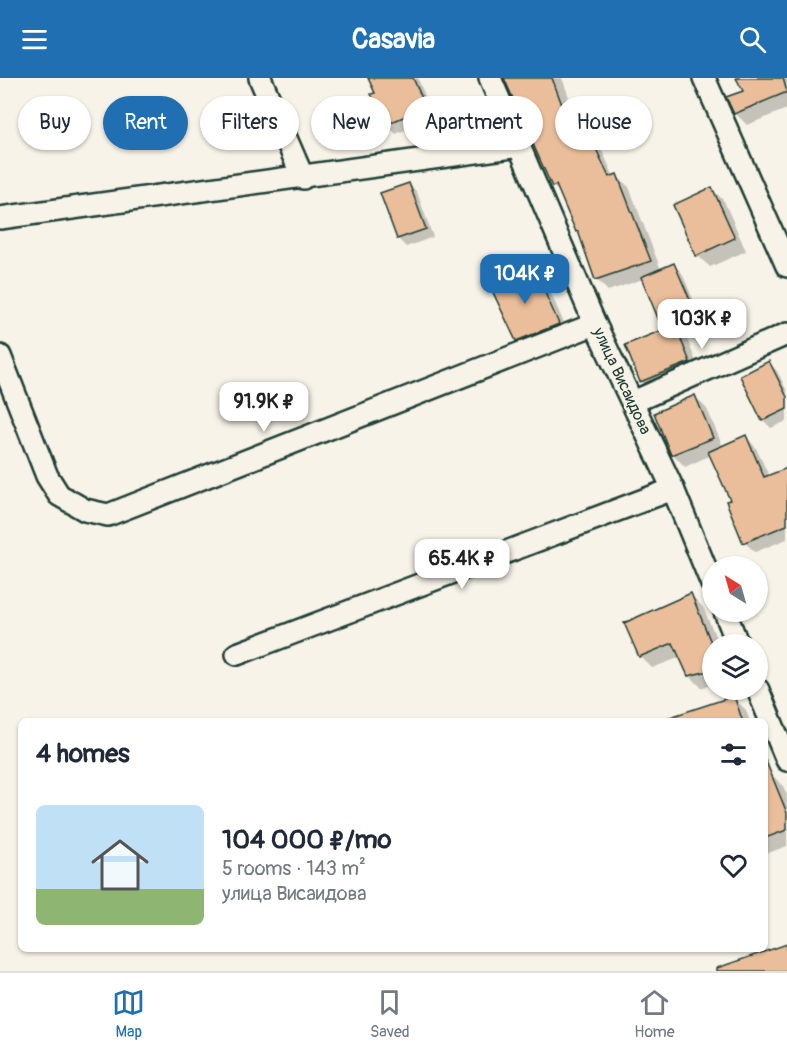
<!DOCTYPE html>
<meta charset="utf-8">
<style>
:root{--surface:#fff;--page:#f2f2f3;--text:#1f2937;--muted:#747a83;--line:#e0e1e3;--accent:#1f6fb2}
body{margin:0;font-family:Pangolin,sans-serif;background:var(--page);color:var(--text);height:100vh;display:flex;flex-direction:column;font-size:22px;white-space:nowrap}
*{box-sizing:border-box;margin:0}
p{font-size:20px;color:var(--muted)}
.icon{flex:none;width:33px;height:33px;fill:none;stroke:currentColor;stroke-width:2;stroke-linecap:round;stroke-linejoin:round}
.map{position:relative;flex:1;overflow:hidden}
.sheet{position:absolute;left:18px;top:640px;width:750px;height:234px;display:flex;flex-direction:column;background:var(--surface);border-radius:9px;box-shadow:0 2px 4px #0004}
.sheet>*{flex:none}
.guide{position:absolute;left:18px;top:18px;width:752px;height:54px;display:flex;gap:12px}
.needle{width:39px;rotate:323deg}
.fabs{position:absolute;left:702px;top:478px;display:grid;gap:12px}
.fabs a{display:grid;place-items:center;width:66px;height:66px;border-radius:50%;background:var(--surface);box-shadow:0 2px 4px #0004;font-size:30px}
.price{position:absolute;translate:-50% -51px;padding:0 14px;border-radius:12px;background:#fff;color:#222;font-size:20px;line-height:39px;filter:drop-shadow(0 2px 3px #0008)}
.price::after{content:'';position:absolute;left:50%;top:36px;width:18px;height:14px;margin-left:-9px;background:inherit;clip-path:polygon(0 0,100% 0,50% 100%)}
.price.active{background:var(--accent);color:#fff}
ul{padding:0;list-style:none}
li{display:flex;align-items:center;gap:18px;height:150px;padding:0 18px}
li span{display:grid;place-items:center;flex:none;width:168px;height:120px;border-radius:9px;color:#555}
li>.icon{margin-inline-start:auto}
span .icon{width:72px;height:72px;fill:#fffc;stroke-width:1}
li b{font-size:26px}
h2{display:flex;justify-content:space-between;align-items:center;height:72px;padding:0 18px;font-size:26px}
.pill{padding:0 21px;border-radius:27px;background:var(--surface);box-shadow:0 2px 4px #0004;font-size:21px;line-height:54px}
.pill.active{background:var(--accent);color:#fff}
header{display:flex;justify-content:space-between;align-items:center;height:78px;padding:0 18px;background:var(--accent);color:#fff;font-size:27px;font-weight:700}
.menu{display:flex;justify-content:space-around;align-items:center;height:84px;border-top:2px solid var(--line);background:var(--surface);font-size:16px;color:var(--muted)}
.menu a{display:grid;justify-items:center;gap:3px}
.menu .active{color:var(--accent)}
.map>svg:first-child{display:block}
.shadow{fill:#0003}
.building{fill:#eabe9a;stroke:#1f3d34;stroke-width:1.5}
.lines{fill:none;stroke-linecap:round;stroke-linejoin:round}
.minor-casing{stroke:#1f3d34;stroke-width:26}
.minor{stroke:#f7f3e8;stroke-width:21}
.labels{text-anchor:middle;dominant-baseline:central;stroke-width:4.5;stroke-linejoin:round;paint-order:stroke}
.street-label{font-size:16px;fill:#1f3d34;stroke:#f7f3e8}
</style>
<header><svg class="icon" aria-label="menu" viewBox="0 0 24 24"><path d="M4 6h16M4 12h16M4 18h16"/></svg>Casavia<svg class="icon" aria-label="search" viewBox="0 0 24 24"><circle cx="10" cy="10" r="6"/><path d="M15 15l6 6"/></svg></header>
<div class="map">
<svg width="787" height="893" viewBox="0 0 787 893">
<rect width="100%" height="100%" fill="#f7f3e8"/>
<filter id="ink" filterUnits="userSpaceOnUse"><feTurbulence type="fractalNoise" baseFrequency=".0167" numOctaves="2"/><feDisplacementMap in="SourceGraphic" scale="12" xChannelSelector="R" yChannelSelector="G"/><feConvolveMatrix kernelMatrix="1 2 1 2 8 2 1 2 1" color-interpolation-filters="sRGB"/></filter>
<g filter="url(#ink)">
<!-- shadow -->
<g class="shadow">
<path d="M368 0H420L418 1 434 39 396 56 386 46Z"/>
<path d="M506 0H562L569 19 566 21 580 58 588 54 599 66 614 99 617 98 629 109 661 192 674 187 682 195 701 240 676 250 687 261 701 296 653 315 641 303 668 251 662 245 643 201 608 213 596 201 581 158 561 116 553 108Z"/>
<path d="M738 0H787V31L747 47 735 35 746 14Z"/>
<path d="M409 106 417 114 433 159 406 169 398 161Z"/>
<path d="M712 111 724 123 746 173 710 189 697 177Z"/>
<path d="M534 192 546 204 570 259 529 275 517 263Z"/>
<path d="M769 285 777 293 787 313V343L771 350 763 342Z"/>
<path d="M695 319 707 331 723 369 746 359 756 370 769 398 787 391V461L755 474 744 464 732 423 711 377 685 389 673 376 656 336Z"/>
<path d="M691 517 703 529 719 567H712V607L702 610 690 598 681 579 652 590 640 578Z"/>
<path d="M734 620 746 632 750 644H690Z"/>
<path d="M771 696 783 708 787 717V768L768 775 765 772V698Z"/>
</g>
<!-- building -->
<g class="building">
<path d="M368 0H413L426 29 385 47 371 16 375 15Z"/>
<path d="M504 0H552L574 59 588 53 609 99 617 96 651 183 595 202 578 153 576 154 556 107 552 109Z"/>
<path d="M736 0H783L787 14 734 36 726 19 743 13Z"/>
<path d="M409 105 426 151 397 161 380 115Z"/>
<path d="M712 109 735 160 696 178 673 127Z"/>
<path d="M674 185 694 231 660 245 641 199Z"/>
<path d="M534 190 559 246 516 263 491 210Z"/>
<path d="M675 247 690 284 640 304 625 267Z"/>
<path d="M769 283 787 319V331L762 343 740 298Z"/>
<path d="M695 317 713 360 671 377 654 335Z"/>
<path d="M746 357 764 399 787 390V447L743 465 726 423 730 422 708 374Z"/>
<path d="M691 515 712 567V592L688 598 673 565 639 579 624 545Z"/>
<path d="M734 618 743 644H667V640Z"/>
<path d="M765 681 787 735V752L765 760Z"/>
<path d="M787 866V893H717V890Z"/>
</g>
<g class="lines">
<defs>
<g id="minor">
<path d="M260 0 303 100"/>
<path d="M490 0 595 246 673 411 712 506"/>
<path d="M704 0 787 188"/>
<path d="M0 140 520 68"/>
<path d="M0 278 47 398 59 417 85 432 108 437 595 246"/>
<path d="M633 324 787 256"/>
<path d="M725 534 738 567"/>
<path d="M237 576 673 411"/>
<path d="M758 612 787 682"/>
</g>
</defs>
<!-- minor casing -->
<use href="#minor" class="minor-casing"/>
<!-- minor -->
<use href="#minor" class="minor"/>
</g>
</g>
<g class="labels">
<!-- street labels -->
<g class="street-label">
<text transform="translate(622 303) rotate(65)">улица Висаидова</text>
</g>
</g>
</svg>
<div class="fabs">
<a><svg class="needle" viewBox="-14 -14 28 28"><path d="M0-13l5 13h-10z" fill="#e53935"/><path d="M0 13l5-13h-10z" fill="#747a83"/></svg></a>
<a><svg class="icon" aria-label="layers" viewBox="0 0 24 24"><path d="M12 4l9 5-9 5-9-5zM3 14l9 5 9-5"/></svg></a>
</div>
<b class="price active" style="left:525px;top:227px">104K ₽</b>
<b class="price" style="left:702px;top:272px">103K ₽</b>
<b class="price" style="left:264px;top:355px">91.9K ₽</b>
<b class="price" style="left:462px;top:512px">65.4K ₽</b>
<div class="guide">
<a class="pill">Buy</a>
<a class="pill active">Rent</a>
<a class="pill">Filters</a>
<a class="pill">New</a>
<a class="pill">Apartment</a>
<a class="pill">House</a>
</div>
<section class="sheet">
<h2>4 homes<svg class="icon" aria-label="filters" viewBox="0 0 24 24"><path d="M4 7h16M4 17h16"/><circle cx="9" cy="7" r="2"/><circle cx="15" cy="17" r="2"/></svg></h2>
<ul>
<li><span style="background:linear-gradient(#bfe0f5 70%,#8fb573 0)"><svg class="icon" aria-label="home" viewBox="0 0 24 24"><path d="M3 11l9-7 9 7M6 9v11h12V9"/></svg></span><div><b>104 000 ₽/mo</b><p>5 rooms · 143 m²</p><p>улица Висаидова</p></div><svg class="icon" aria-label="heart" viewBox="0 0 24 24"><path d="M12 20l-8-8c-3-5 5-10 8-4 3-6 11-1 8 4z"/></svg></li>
</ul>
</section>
</div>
<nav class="menu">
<a class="active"><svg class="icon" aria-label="map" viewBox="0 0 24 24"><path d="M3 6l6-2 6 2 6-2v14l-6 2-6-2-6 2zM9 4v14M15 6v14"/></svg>Map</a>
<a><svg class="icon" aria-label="saved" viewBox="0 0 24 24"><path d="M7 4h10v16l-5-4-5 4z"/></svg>Saved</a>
<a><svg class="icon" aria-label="home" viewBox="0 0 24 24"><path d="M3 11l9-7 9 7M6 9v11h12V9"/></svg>Home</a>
</nav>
